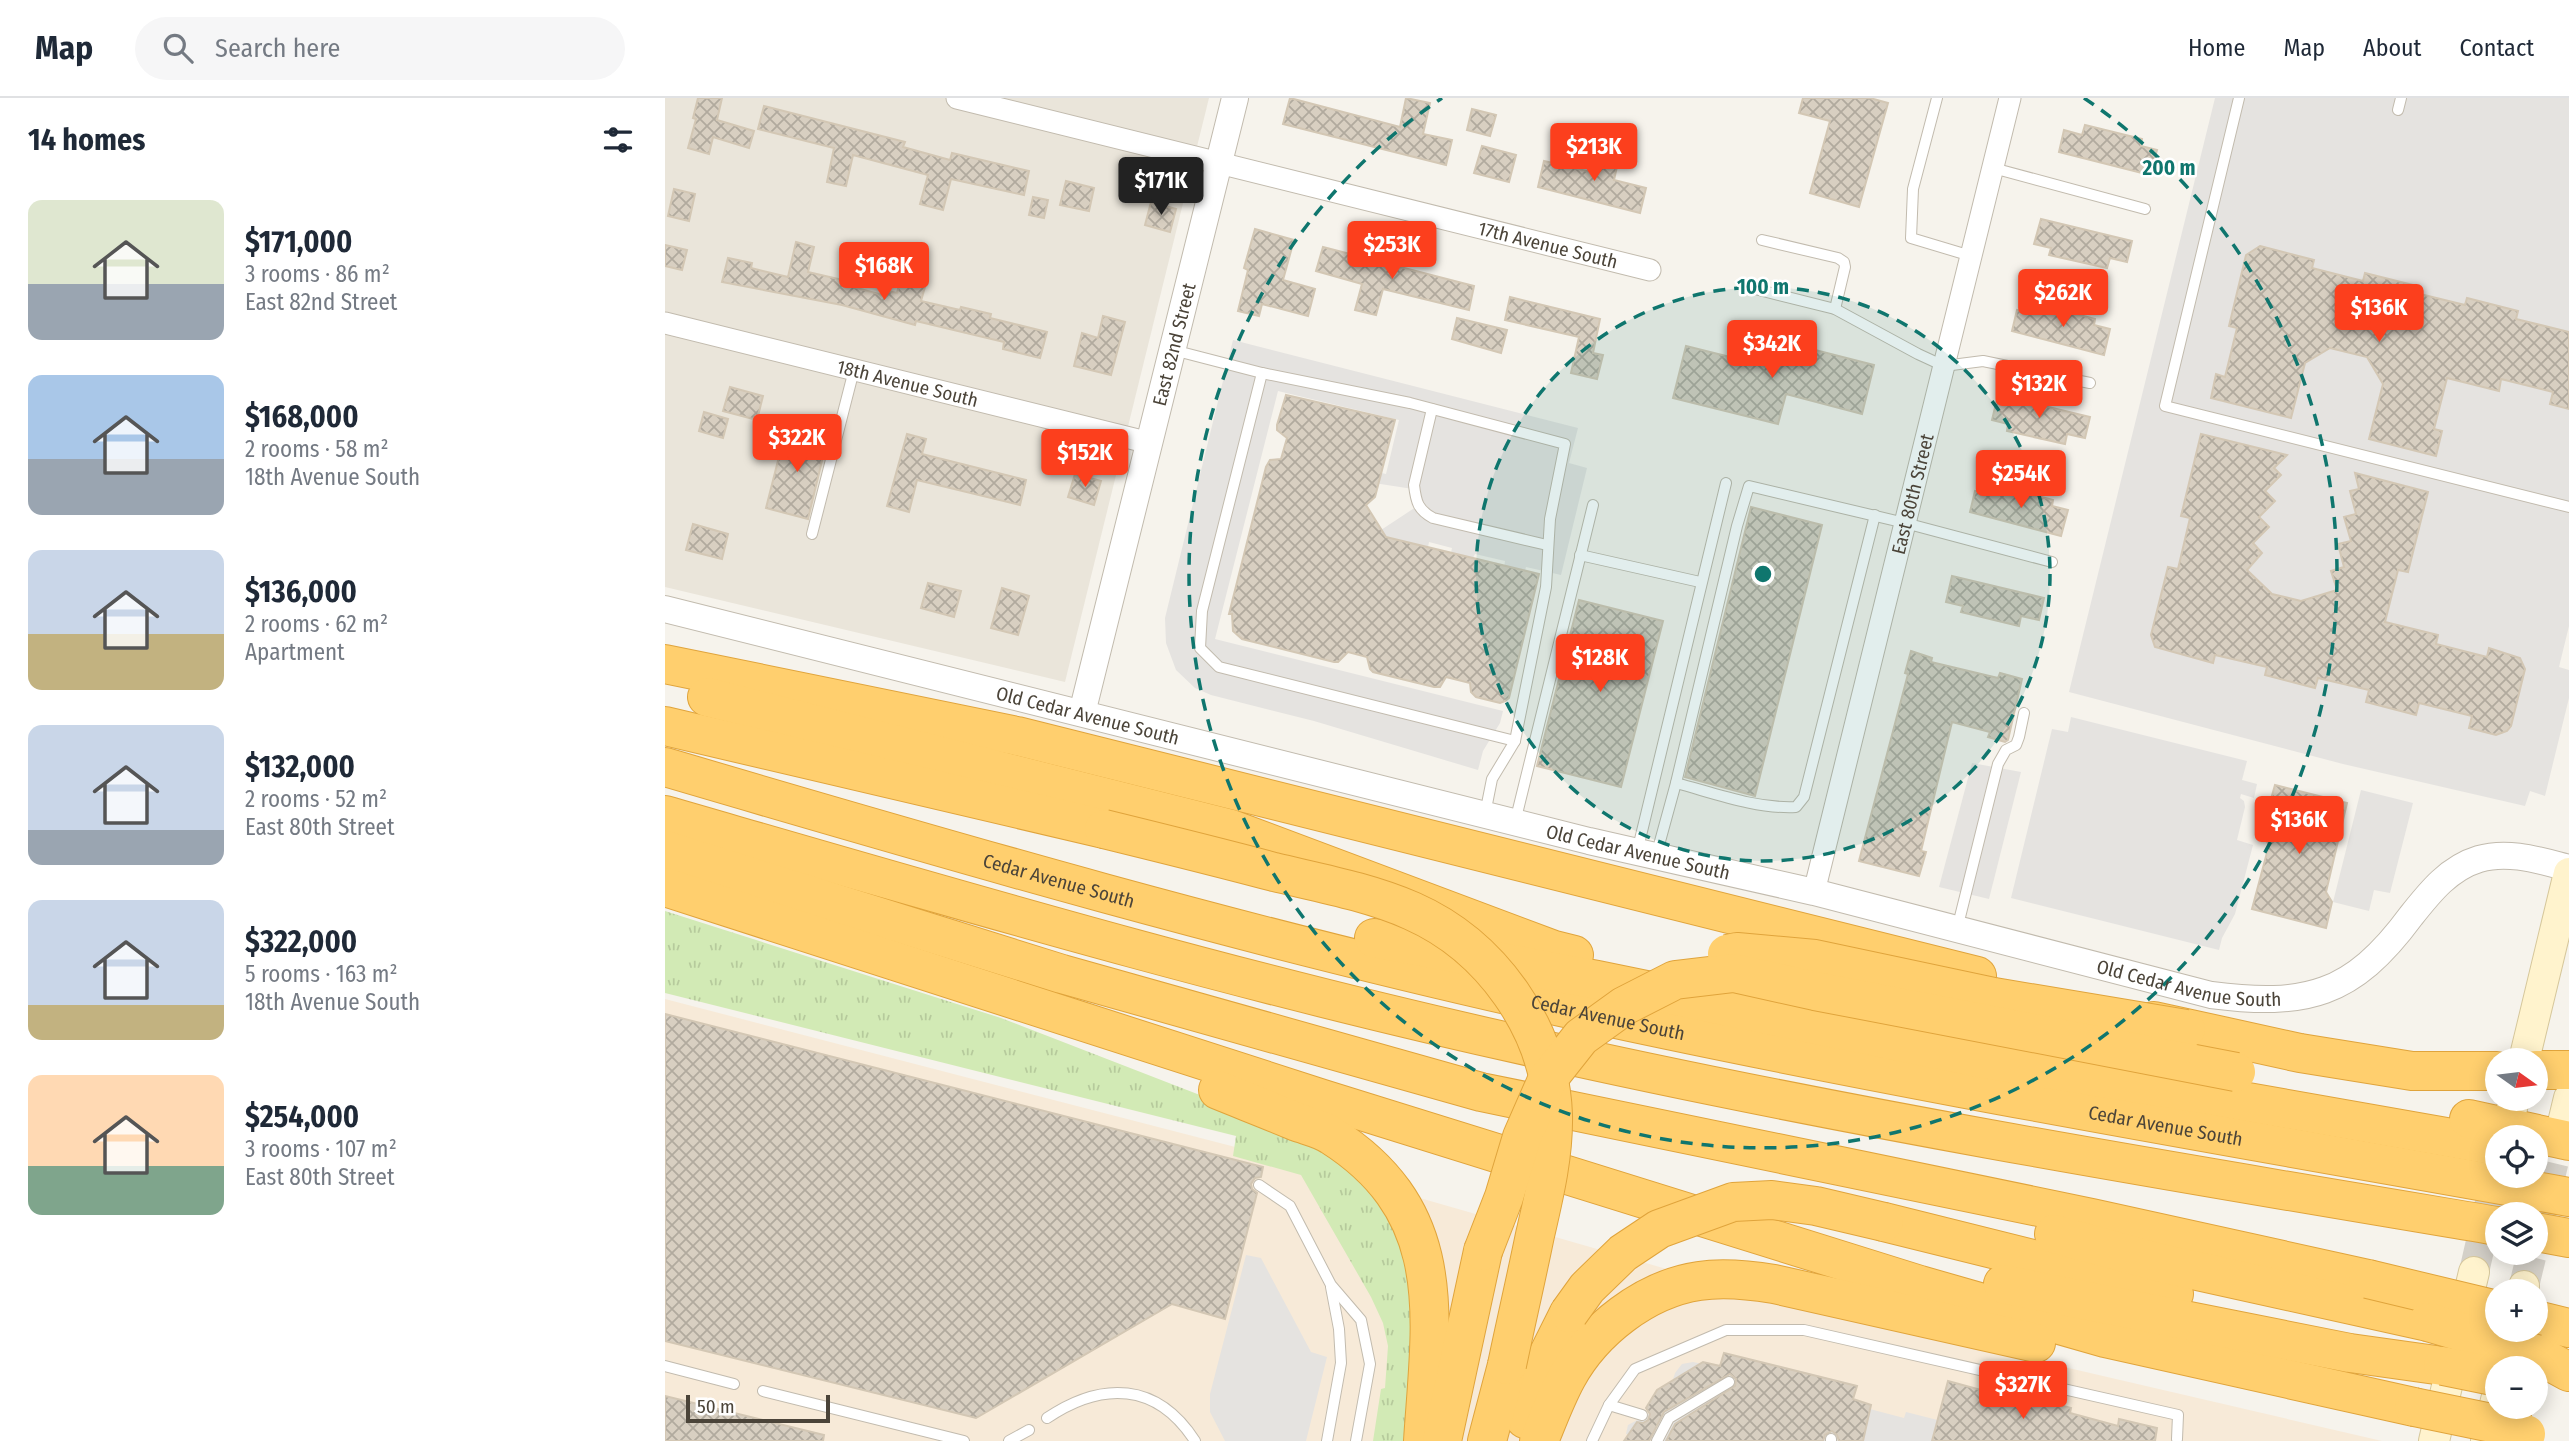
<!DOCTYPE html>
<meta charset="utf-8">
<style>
:root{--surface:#fff;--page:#f6f6f7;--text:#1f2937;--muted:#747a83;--line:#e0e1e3;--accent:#fc3f1d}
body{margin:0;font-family:"Fira Sans Condensed",sans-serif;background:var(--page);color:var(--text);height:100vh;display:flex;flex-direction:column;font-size:26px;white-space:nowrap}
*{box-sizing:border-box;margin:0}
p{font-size:23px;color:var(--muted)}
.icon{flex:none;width:38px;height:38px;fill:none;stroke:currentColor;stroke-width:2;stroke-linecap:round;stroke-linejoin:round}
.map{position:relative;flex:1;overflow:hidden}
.side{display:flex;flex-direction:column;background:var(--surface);width:665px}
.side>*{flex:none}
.needle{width:46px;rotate:104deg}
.controls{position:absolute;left:1820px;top:950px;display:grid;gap:14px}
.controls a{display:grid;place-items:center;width:63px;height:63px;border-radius:50%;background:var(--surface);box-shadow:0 4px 18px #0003;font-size:35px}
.scale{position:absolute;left:21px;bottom:18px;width:144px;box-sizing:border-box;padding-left:7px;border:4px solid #4b4439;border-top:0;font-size:19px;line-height:24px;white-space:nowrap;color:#4b4439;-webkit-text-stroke:5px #fff;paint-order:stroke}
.price{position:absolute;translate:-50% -60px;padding:0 16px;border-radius:7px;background:var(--accent);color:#fff;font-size:23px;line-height:46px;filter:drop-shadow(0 2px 4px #0008)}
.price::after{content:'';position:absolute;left:50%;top:42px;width:21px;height:16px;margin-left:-10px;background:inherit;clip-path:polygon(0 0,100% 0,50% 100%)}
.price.active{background:#222;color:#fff}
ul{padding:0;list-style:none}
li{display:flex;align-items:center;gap:21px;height:175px;padding:0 28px}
li span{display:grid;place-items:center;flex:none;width:196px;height:140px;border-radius:14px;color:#555}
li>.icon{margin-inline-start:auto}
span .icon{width:84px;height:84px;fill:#fffc;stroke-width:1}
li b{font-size:30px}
h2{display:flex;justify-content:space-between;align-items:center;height:84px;padding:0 28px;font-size:30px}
header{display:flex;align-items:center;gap:42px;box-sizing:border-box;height:98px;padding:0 35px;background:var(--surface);border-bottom:2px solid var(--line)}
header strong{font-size:33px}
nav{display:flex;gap:38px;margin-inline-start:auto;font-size:24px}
.search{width:490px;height:63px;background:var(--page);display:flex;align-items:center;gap:18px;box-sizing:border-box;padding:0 24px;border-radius:38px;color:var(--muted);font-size:26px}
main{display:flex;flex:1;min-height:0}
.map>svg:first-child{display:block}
.residential{fill:#eae5da}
.commercial{fill:#f7ead8}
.grass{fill:url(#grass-tufts)}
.parking{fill:#e5e3e0}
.building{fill:url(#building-cross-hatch);stroke:#d3c7b4;stroke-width:2}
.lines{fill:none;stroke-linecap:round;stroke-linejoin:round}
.secondary-tunnel{stroke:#d4d0c8;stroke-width:30;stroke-dasharray:30 15;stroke-linecap:butt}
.service-casing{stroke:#c2bbae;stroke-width:12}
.minor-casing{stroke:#c2bbae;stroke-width:23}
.tertiary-casing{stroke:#c2bbae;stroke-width:28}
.secondary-casing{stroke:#d6c79b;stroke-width:32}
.motorway-casing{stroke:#e0a43c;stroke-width:40}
.service{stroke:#fff;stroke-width:10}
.minor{stroke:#fff;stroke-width:21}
.tertiary{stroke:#fff;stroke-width:26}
.secondary{stroke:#fff3cd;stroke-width:30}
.motorway{stroke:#ffcf6e;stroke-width:38}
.motorway-bridge-casing{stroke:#e0a43c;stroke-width:40;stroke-linecap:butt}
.motorway-bridge{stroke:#ffcf6e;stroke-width:38}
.ring{fill:none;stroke:#0f766e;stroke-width:3.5;stroke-dasharray:12 9}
.labels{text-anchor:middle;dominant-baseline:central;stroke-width:5;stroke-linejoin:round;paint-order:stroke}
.street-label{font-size:19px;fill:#4b4439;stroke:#fff}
.centre{fill:#0f766e;stroke:#fff;stroke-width:3.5}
.ring-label{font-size:21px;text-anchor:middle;font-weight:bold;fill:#0f766e;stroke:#fff;stroke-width:5;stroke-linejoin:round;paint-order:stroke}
</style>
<header>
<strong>Map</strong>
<div class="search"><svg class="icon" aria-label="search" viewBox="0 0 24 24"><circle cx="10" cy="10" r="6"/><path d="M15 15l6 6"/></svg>Search here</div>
<nav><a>Home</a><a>Map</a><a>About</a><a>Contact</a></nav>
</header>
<main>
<section class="side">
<h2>14 homes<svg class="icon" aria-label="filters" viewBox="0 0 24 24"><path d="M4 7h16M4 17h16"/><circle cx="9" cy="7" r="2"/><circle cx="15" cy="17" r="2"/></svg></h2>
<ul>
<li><span style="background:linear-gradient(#dfe7d0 60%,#9aa5b1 0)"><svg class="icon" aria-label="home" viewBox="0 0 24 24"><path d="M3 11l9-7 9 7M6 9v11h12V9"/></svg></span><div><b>$171,000</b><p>3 rooms · 86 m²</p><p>East 82nd Street</p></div></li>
<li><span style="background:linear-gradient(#a9c7e8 60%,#9aa5b1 0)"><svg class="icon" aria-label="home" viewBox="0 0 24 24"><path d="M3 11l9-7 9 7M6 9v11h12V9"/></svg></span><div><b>$168,000</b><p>2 rooms · 58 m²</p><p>18th Avenue South</p></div></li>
<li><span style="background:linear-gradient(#c9d6e8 60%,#c2b280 0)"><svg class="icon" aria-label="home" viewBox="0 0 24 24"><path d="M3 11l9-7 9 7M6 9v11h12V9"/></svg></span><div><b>$136,000</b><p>2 rooms · 62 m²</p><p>Apartment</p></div></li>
<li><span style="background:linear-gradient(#c9d6e8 75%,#9aa5b1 0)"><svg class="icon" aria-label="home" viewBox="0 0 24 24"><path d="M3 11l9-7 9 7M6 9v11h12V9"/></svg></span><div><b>$132,000</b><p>2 rooms · 52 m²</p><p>East 80th Street</p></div></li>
<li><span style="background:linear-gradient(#c9d6e8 75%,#c2b280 0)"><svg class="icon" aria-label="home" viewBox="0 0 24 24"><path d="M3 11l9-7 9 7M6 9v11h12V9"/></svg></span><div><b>$322,000</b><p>5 rooms · 163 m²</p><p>18th Avenue South</p></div></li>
<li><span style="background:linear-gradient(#ffd9b3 65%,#7fa58c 0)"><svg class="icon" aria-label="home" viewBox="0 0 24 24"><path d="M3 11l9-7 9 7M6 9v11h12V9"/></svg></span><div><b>$254,000</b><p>3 rooms · 107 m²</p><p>East 80th Street</p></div></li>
</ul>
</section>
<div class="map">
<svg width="1904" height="1343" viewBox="0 0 1904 1343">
<defs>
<pattern id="grass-tufts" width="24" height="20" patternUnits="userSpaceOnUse" patternTransform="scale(1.75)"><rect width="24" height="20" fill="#d2eab5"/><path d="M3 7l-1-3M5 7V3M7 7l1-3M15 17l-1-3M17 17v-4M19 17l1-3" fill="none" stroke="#b6ca9c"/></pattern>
<pattern id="building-cross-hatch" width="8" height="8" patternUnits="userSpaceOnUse" patternTransform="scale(1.75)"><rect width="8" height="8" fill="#d8cfc1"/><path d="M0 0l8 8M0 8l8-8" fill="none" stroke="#b1aa9e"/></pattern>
</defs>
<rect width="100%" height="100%" fill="#f6f3ec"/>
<!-- residential -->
<path class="residential" d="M0 0H544L400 584 0 489Z"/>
<!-- commercial -->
<path class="commercial" d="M0 901 647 1069 1099 1199 1717 1343H0Z"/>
<!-- grass -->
<path class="grass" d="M0 813 336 920 571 1011 690 1070 738 1137 756 1217 738 1343H708L716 1291 720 1290 723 1248 718 1225 706 1199 636 1077 568 1058 571 1038 0 895Z"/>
<!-- parking -->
<g class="parking">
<path d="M1550 0H1904V528L1894 569 1904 572V600L1880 698 1865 693 1860 708 1678 666 1404 594Z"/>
<path d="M568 242 913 330 904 365 922 370 896 477 861 469 859 476 839 471 840 463 810 456 808 460H785L787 450 764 444 763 449 721 439 716 432 757 405 748 391 709 385 712 374 721 376 734 322 613 293 550 541 838 613 835 625 818 653 813 672 649 623 546 597 530 590 511 572 501 545 500 520Z"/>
<path d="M1406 619 1582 663 1577 682 1592 686 1589 700 1576 696 1575 700 1579 703 1580 709 1572 742 1588 747 1570 816 1557 840 1554 852 1346 800 1387 631 1403 634Z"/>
<path d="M1307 665 1356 674 1324 801 1274 789Z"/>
<path d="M1696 692 1748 705 1725 795 1709 792 1704 813 1668 804Z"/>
<path d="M581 1157 596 1160 646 1254 662 1259 641 1343H560L545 1314V1296Z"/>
<path d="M1082 1260 1187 1286 1182 1305 1239 1320 1241 1314 1355 1343H988L961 1336 963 1327 1000 1307 1010 1275 1017 1266 1028 1264 1078 1274Z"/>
</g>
<!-- building -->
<g class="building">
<path d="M33 0H57L52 22 89 33 84 50 48 39 44 56 23 50 31 21 28 20Z"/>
<path d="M625 0 735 29 741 0 765 5 758 36 787 42 781 67 618 26Z"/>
<path d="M1138 0H1205L1223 5 1194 109 1145 95 1165 23 1134 15Z"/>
<path d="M99 8 240 44 238 49 285 62 287 55 364 73 359 97 286 81 278 112 255 106 263 77 188 57 181 88 162 84 169 50 93 31Z"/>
<path d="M807 11 831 17 825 38 802 32Z"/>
<path d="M1420 27 1477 41 1476 48 1492 52 1485 77 1394 54 1399 32 1417 37Z"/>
<path d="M817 48 851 57 844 84 809 75Z"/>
<path d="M935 50 955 55 949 82 981 90 975 115 873 89 879 63 930 75Z"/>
<path d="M401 83 429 90 424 113 395 107Z"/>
<path d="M9 91 30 96 24 123 3 118Z"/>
<path d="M368 99 383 102 379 120 364 117Z"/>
<path d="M486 104 511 111 505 134 480 127Z"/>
<path d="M1376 121 1467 143 1462 164 1445 160 1442 170 1384 157 1386 150 1369 146Z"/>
<path d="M590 131 629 142 618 182 650 191 643 218 597 206 594 218 573 213 583 172 579 170Z"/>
<path d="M131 144 149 149 143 174 182 183 181 187 221 198 223 193 232 195 237 175 262 182 256 203 295 212 296 209 326 216 325 220 382 234 375 260 338 251 339 244 251 223 250 227 177 207 57 184 63 160 87 165 86 170 123 179Z"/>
<path d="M0 147 22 152 17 172 0 168Z"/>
<path d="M1595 148 1649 162 1647 170 1698 183 1700 175 1752 188 1751 195 1800 207 1802 200 1853 213 1851 221 1904 234V311L1885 306 1888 294 1836 281 1834 293 1782 280 1769 331 1777 333 1771 358 1704 341 1718 286 1702 259 1665 250 1640 265 1626 320 1546 300 1551 276 1560 279 1572 230 1564 228 1581 157Z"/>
<path d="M658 149 809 188 804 212 718 191 711 217 690 212 697 186 651 173Z"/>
<path d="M845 199 935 221 928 255 938 257 932 281 906 275 914 239 840 222Z"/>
<path d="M1373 206 1430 221 1429 227 1445 231 1439 257 1347 233 1352 212 1370 216Z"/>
<path d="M438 218 460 224 446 277 409 268 417 235 433 240Z"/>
<path d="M792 220 842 232 836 255 787 241Z"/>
<path d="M1099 239 1209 267 1197 316 1121 296 1113 326 1008 300 1021 248 1093 266Z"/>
<path d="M65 289 98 298 92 322 58 313Z"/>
<path d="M621 297 730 322 710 399 701 407 721 439 874 476 844 600 840 603 835 605 811 599 806 594 805 585 781 579 775 589H769L708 574 705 571 702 559 683 554 673 564H669L577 541 568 533 567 516H564L601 369 605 362 616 361 622 340 612 332V327Z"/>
<path d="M1333 297 1425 319 1420 340 1402 336 1400 346 1342 333 1343 326 1327 322Z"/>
<path d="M39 314 63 321 58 340 34 333Z"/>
<path d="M121 331 162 342 143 421 101 410Z"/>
<path d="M242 336 261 341 257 356 361 382 355 407 252 382 244 414 222 408Z"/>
<path d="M1536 336 1622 357 1609 370 1616 377 1600 393 1610 403 1594 419 1604 429 1588 445 1597 455 1582 472 1607 496 1636 503 1672 492 1666 473 1679 469 1673 446 1686 443 1679 419 1691 416 1685 393 1694 391 1690 375 1763 394 1743 474 1733 472 1720 524 1773 537 1771 546 1822 559 1824 550 1855 560 1860 571 1846 628 1842 633 1831 637 1804 630 1807 618 1754 605 1751 617 1701 604 1704 592 1653 580 1650 590 1600 577 1602 569 1550 557 1548 565 1490 549 1486 537 1503 469 1513 471 1525 420 1516 418Z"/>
<path d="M410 376 436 383 429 407 403 399Z"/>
<path d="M1331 387 1388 402 1387 408 1403 412 1396 438 1305 414 1310 393 1328 397Z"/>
<path d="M1086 409 1157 427 1090 698 1020 679Z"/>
<path d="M28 426 63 436 57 461 21 452Z"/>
<path d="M1287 478 1379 500 1374 522 1356 518 1354 528 1296 514 1298 508 1281 504Z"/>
<path d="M263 485 296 493 289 519 256 510Z"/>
<path d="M337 490 364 498 353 537 326 530Z"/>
<path d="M914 502 998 523 956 689 872 668Z"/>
<path d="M1246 553 1267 560 1266 564 1333 580 1335 575 1357 581 1343 642 1340 644 1323 639 1325 634 1287 624 1256 753 1261 754 1254 778 1194 763 1243 576 1240 575Z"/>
<path d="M1610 687 1682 705 1661 794 1667 804 1661 830 1587 811 1604 747 1592 726 1600 722Z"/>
<path d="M0 916 598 1069 596 1079 590 1080 586 1086 587 1091 592 1095 560 1221 507 1206 311 1320 0 1243Z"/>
<path d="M1059 1255 1192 1288 1188 1301 1206 1307 1198 1343H1174L1172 1337 1167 1333 1160 1337 1158 1343H1001L1010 1326 1070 1288 1071 1281 1065 1276 999 1314 984 1343H959L972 1324 978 1325 983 1322 985 1316 981 1310 992 1292 1038 1264 1055 1268Z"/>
<path d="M1283 1283 1367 1306 1368 1300 1406 1310 1405 1315 1453 1328 1454 1321 1492 1330 1490 1343H1267Z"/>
<path d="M0 1298 159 1337 158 1343H0Z"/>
</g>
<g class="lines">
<!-- secondary-tunnel -->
<g class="secondary-tunnel">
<path d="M1871 1138 1897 1029"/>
<path d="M1809 1174 1825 1104"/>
<path d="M1859 1188 1867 1155"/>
</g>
<defs>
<g id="service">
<path d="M1272 0 1248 91 1246 140 1306 158"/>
<path d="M1574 0 1500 308 1904 409"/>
<path d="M1733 12 1736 0"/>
<path d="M1328 70 1480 111"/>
<path d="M1097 142 1173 160 1179 164 1180 169 1170 211"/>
<path d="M1086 190 1170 211 1253 256 1279 268 1318 263 1425 285"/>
<path d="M508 252 597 275 745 305 900 346 885 421 881 489 850 643 827 681 820 716"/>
<path d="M597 275 537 513 535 550 554 569 850 643"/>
<path d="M767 311 749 387C751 404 753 412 768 420L882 447"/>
<path d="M147 436 189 272"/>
<path d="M915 457 1035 484"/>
<path d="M1011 685C1049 695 1091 711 1131 709L1139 699 1210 417"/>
<path d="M850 724 928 407"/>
<path d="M972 754 1061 385"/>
<path d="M991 758 1011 685 1072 428 1084 388 1240 425 1387 464"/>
<path d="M1292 831 1333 666 1341 652 1351 647 1354 639 1359 615"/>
<path d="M594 1087 625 1108 666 1187 696 1222 705 1266 691 1343"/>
<path d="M0 1268 69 1286"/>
<path d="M98 1293 299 1343"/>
<path d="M944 1307 977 1317"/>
<path d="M382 1320C437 1283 492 1284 530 1343"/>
<path d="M344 1343 364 1332"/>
<path d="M662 1343 676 1265 674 1231 666 1189"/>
<path d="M927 1343 944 1307 970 1271 1061 1232H1139L1513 1317 1512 1341"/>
<path d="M992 1343 1004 1320 1064 1284"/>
<path d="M1166 1343V1341"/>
</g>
<g id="minor">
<path id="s1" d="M292 0 985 172"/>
<path id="s2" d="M0 225 485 345"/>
<path id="s3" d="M1149 794 1345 0"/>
</g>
<g id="tertiary">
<path id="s4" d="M0 511 924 743 1149 794 1546 897C1641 909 1687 898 1746 818 1765 794 1784 770 1814 761 1844 752 1876 763 1904 770"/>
<path id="s5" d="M417 615 570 0"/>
</g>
<g id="secondary">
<path d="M1859 962 1904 775"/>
<path d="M1845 1020 1849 1001"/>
<path d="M1897 1029 1904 1000"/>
<path d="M1857 1194 1859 1188"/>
<path d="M1769 1343 1809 1174"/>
<path d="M1821 1343 1832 1298"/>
</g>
<g id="motorway">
<path d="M0 566 352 638 1312 878"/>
<path d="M42 599 566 731 889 852 909 857"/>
<path d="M0 628 439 731"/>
<path id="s6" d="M0 669C292 755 584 840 882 906 1220 981 1563 1038 1904 1099"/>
<path d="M0 717C287 800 574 885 866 949 1186 1021 1509 1074 1832 1128"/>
<path d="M0 752 397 876 816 994 1427 1120 1703 1181"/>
<path d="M0 789 658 1001 1255 1187 1440 1240 1749 1309"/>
<path d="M709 840 932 882 1318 961 1543 997 1832 1048"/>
<path d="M1489 923 1635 955 1747 973H1832"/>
<path d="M1871 972H1904"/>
<path d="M553 992C580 1003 606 1013 632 1024 643 1028 657 1031 667 1038 787 1115 766 1220 758 1343"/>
<path d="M1804 1021 1904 1043"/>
<path d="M1219 1124 1509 1196"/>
<path d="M1871 1134 1904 1140"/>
<path d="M1389 1136 1496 1165 1763 1224"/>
<path d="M1338 1186 1685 1255 1778 1268"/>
<path d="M1871 1222 1904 1230"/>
<path d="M1871 1256 1904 1274"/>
<path d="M860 1321 873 1277 904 1215"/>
<path d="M777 1343 818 1153"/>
<path d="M822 1343 842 1267"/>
<path d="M874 1343C883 1321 891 1299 902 1279 928 1232 980 1191 1034 1183 1058 1179 1085 1182 1109 1186L1371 1245"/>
</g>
</defs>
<!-- service casing -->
<use href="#service" class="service-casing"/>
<!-- minor casing -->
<use href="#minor" class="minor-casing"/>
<!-- tertiary casing -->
<use href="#tertiary" class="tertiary-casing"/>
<!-- secondary casing -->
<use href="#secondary" class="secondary-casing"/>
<!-- motorway casing -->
<use href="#motorway" class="motorway-casing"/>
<!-- service -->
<use href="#service" class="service"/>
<!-- minor -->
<use href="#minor" class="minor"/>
<!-- tertiary -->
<use href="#tertiary" class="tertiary"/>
<!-- secondary -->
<use href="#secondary" class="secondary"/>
<!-- motorway -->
<use href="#motorway" class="motorway"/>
<defs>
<g id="motorway-bridge">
<path d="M439 731C496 745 553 759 609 774 655 785 704 794 747 813 826 848 885 930 888 1017 889 1057 879 1098 870 1137 861 1181 851 1224 842 1267"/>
<path d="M1062 856 1072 854 1150 861 1329 899 1521 931"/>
<path d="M818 1153 839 1099 857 1039 882 982 916 939 959 908 1010 882 1069 875 1150 893 1571 974"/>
<path d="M1703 1181 1832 1212"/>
<path d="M904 1215 922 1190 958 1155 994 1131 1068 1104 1107 1102 1151 1108 1219 1124"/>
<path d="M1763 1224 1871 1256"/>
<path d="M1778 1268 1832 1279"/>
<path d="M1749 1309 1827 1325 1861 1336"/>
</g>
</defs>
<!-- motorway-bridge casing -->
<use href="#motorway-bridge" class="motorway-bridge-casing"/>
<!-- motorway-bridge -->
<use href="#motorway-bridge" class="motorway-bridge"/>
</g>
<!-- distance rings -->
<circle cx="1098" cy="476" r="287" fill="#0f766e" fill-opacity=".12"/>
<g class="ring">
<circle cx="1098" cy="476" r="287"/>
<path d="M1419 0A574 574 0 1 1 777 0"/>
</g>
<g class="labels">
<!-- street labels -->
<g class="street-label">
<text stroke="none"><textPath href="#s1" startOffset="609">17th Avenue South</textPath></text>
<text stroke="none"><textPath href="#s5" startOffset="380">East 82nd Street</textPath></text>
<text stroke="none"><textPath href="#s2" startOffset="250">18th Avenue South</textPath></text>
<text stroke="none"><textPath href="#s3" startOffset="410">East 80th Street</textPath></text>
<text stroke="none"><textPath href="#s4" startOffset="436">Old Cedar Avenue South</textPath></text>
<text stroke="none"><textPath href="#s4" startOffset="1003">Old Cedar Avenue South</textPath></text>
<text stroke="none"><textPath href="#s6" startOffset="410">Cedar Avenue South</textPath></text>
<text stroke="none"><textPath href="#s4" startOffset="1570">Old Cedar Avenue South</textPath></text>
<text stroke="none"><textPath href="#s6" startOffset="976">Cedar Avenue South</textPath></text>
<text stroke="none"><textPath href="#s6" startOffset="1544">Cedar Avenue South</textPath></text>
</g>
</g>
<circle cx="1098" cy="476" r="10" class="centre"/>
<g class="ring-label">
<text x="1504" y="77">200 m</text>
<text x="1098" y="196">100 m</text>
</g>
</svg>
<div class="controls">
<a><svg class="needle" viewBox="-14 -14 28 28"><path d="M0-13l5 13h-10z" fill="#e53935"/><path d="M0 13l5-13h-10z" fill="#747a83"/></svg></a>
<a><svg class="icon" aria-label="locate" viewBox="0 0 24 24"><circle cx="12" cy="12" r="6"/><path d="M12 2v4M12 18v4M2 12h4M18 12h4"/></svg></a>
<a><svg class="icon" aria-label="layers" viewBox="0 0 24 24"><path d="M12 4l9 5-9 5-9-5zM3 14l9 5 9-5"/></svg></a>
<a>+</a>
<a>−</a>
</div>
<div class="scale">50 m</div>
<b class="price" style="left:929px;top:85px">$213K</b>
<b class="price active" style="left:496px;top:119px">$171K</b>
<b class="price" style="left:727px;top:183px">$253K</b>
<b class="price" style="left:219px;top:204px">$168K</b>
<b class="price" style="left:1398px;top:231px">$262K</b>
<b class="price" style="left:1714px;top:246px">$136K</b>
<b class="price" style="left:1107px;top:282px">$342K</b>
<b class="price" style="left:1374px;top:322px">$132K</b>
<b class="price" style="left:132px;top:376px">$322K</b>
<b class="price" style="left:420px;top:391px">$152K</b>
<b class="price" style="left:1356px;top:412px">$254K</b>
<b class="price" style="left:935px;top:596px">$128K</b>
<b class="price" style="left:1634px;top:758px">$136K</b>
<b class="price" style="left:1358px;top:1323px">$327K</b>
</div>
</main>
